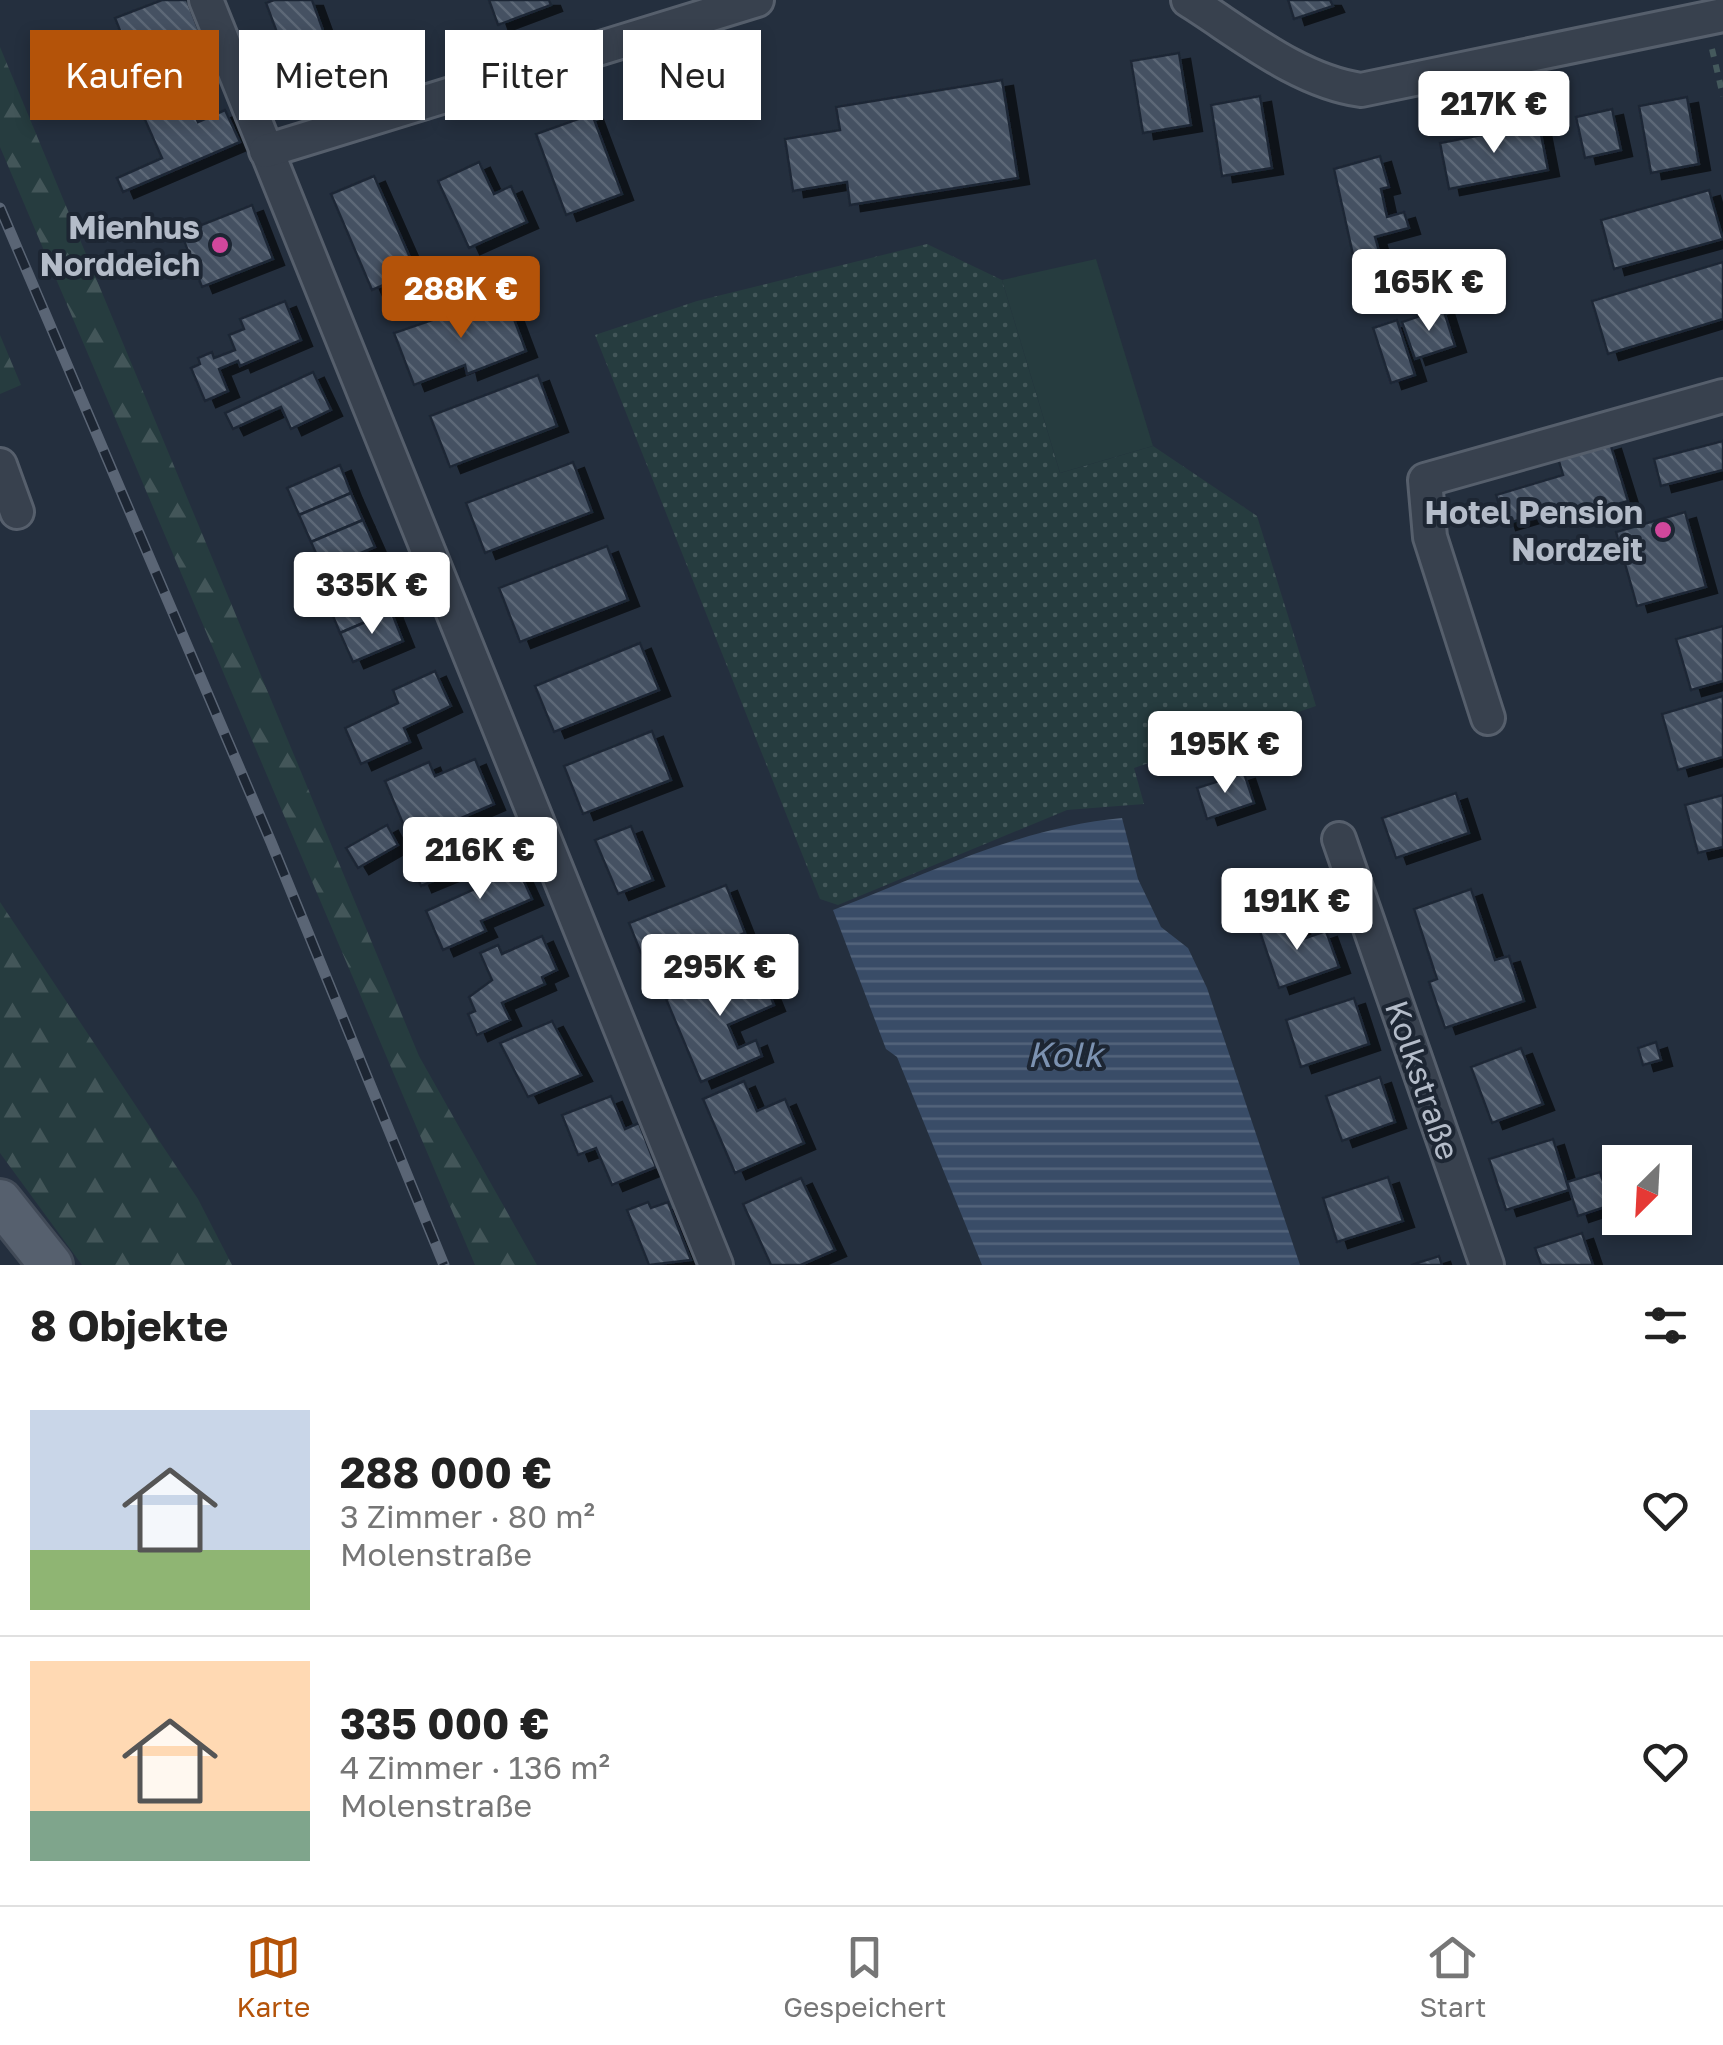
<!DOCTYPE html>
<html lang="de">
<meta charset="utf-8">
<style>
:root{--surface:#fff;--page:#f2f2f2;--text:#222;--muted:#767676;--line:#e0e0e0;--accent:#b45309}
body{margin:0;font-family:"Golos Text",sans-serif;background:var(--page);color:var(--text);height:100vh;display:flex;flex-direction:column;font-size:38px;white-space:nowrap}
*{box-sizing:border-box;margin:0}
p{font-size:32px;color:var(--muted)}
.icon{flex:none;width:55px;height:55px;fill:none;stroke:currentColor;stroke-width:2;stroke-linecap:round;stroke-linejoin:round}
.map{position:relative;height:1265px;overflow:hidden}
.side{display:flex;flex-direction:column;background:var(--surface);flex:1}
.side>*{flex:none}
.guide{position:absolute;left:30px;top:30px;width:1000px;height:90px;display:flex;gap:20px}
.needle{width:65px;rotate:204deg}
.buttons{position:absolute;left:1602px;top:1145px;display:grid;gap:20px}
.buttons a{display:grid;place-items:center;width:90px;height:90px;border-radius:0px;background:var(--surface);box-shadow:0 5px 15px #0003;font-size:50px}
.price{position:absolute;translate:-50% -85px;padding:0 22px;border-radius:10px;background:#fff;color:#222;font-size:32px;line-height:65px;filter:drop-shadow(0 2px 5px #0008)}
.price::after{content:'';position:absolute;left:50%;top:60px;width:30px;height:22px;margin-left:-15px;background:inherit;clip-path:polygon(0 0,100% 0,50% 100%)}
.price.on{background:var(--accent);color:#fff}
ul{padding:0;list-style:none}
li{display:flex;align-items:center;gap:30px;height:250px;padding:0 30px}
li+li{border-top:2px solid var(--line)}
li span{display:grid;place-items:center;flex:none;width:280px;height:200px;border-radius:0px;color:#555}
li>.icon{margin-inline-start:auto}
span .icon{width:120px;height:120px;fill:#fffc;stroke-width:1}
li b{font-size:42px}
h2{display:flex;justify-content:space-between;align-items:center;height:120px;padding:0 30px;font-size:42px}
.pill{padding:0 35px;border-radius:0px;background:var(--surface);box-shadow:0 5px 15px #0003;font-size:35px;line-height:90px}
.pill.on{background:var(--accent);color:#fff}
.tabs{display:flex;justify-content:space-around;align-items:center;height:140px;border-top:2px solid var(--line);background:var(--surface);font-size:28px;color:var(--muted)}
.tabs a{display:grid;justify-items:center;gap:5px}
.tabs .on{color:var(--accent)}
.map>svg:first-child{display:block}
.grass{fill:url(#grass-dots)}
.forest{fill:url(#forest-firs)}
.pitch{fill:#263c3f}
.water{fill:url(#water-rules)}
.building{fill:url(#building-back-hatch);stroke:#1f2835;stroke-width:2.5;filter:url(#shadow)}
.lines{fill:none;stroke-linecap:round;stroke-linejoin:round}
.minor-casing{stroke:#565f6c;stroke-width:38}
.major-casing{stroke:#414a57;stroke-width:48}
.path{stroke:#44595c;stroke-width:6;stroke-dasharray:8 8;stroke-linecap:butt}
.minor{stroke:#38414e;stroke-width:32}
.major{stroke:#56606e;stroke-width:42}
.rail-casing{stroke:#5a6575;stroke-width:11}
.rail{stroke:#1d2633;stroke-width:8;stroke-dasharray:22;stroke-linecap:butt}
.hotel-dot{fill:#d1479c;stroke:#1d2633;stroke-width:4}
.labels{text-anchor:middle;dominant-baseline:central;stroke-width:8;stroke-linejoin:round;paint-order:stroke}
.poi-label{font-size:32px;font-weight:bold;fill:#b4bcc9;stroke:#1d2633;text-anchor:end}
.street-label{font-size:32px;fill:#b4bcc9;stroke:#1d2633}
.water-label{font-size:35px;font-style:italic;fill:#7c92b1;stroke:#1d2633}
</style>
<div class="map">
<svg width="1723" height="1265" viewBox="0 0 1723 1265">
<defs>
<pattern id="grass-dots" width="8" height="8" patternUnits="userSpaceOnUse" patternTransform="scale(2.5)"><rect width="8" height="8" fill="#263c3f"/><path d="M2 2h.1M6 6h.1" fill="none" stroke="#435659" stroke-width="1.8" stroke-linecap="round"/></pattern>
<pattern id="forest-firs" width="22" height="20" patternUnits="userSpaceOnUse" patternTransform="scale(2.5)"><rect width="22" height="20" fill="#263c3f"/><path d="M5 1l3.5 6h-7zM16 11l3.5 6h-7z" fill="#435659"/></pattern>
<pattern id="water-rules" width="6" height="5" patternUnits="userSpaceOnUse" patternTransform="scale(2.5)"><rect width="6" height="5" fill="#394c67"/><path d="M0 2.5h6" fill="none" stroke="#53647b"/></pattern>
<pattern id="building-back-hatch" width="6" height="6" patternUnits="userSpaceOnUse" patternTransform="scale(2.5)"><rect width="6" height="6" fill="#455162"/><path d="M-1 5l2 2M0 0l6 6M5-1l2 2" fill="none" stroke="#5d6877"/></pattern>
<filter id="shadow"><feDropShadow dx="11" dy="6" stdDeviation="0" flood-color="#0009"/></filter>
</defs>
<rect width="100%" height="100%" fill="#242f3e"/>
<!-- grass -->
<path class="grass" d="M927 244 1002 280 1060 473 1153 446 1257 516 1316 706 1134 768 1144 804 1067 810 838 905 820 899 595 335 697 301Z"/>
<!-- forest -->
<g class="forest">
<path d="M0 47 419 1056 537 1265H475L0 147Z"/>
<path d="M0 335 21 385 0 394Z"/>
<path d="M0 902 198 1199 232 1265H82L0 1153Z"/>
</g>
<!-- pitch -->
<path class="pitch" d="M1096 259 1153 446 1060 473 1002 280Z"/>
<!-- water -->
<path class="water" d="M1122 818 1138 879 1161 927 1188 948 1207 988 1300 1265H982L897 1057 886 1049 833 910C928 874 1020 827 1122 818Z"/>
<!-- building -->
<g class="building">
<path d="M162 0H187L205 46 137 73 115 18Z"/>
<path d="M274 0H312L336 66 295 81 266 3Z"/>
<path d="M489 0H549L551 5 498 25Z"/>
<path d="M1288 0H1330L1333 6 1294 19Z"/>
<path d="M1179 53 1191 125 1143 133 1131 61Z"/>
<path d="M1002 80 1018 178 850 205 847 182 793 191 785 139 840 130 836 107Z"/>
<path d="M183 86 198 122 225 110 240 142 123 192 117 178 162 158 138 104Z"/>
<path d="M1260 96 1272 168 1222 176 1211 105Z"/>
<path d="M1687 97 1699 164 1651 173 1639 106Z"/>
<path d="M1612 109 1621 150 1585 158 1576 117Z"/>
<path d="M592 114 622 194 566 215 536 134Z"/>
<path d="M1539 124 1548 170 1449 189 1440 143Z"/>
<path d="M1380 156 1389 187 1381 189 1387 217 1404 212 1409 228 1375 237 1383 265 1357 273 1334 169Z"/>
<path d="M479 162 494 194 511 186 527 222 469 248 438 181Z"/>
<path d="M374 176 416 271 372 290 331 194Z"/>
<path d="M1709 190 1723 239 1614 269 1601 220Z"/>
<path d="M252 205 273 259 202 287 181 233Z"/>
<path d="M1723 262V319L1608 354 1592 301Z"/>
<path d="M505 295 526 351 467 374 465 365 414 385 394 333Z"/>
<path d="M285 301 301 340 240 366 238 361 219 369 228 391 205 401 191 368 200 364 198 358 212 352 214 358 235 350 229 335 244 329 240 319Z"/>
<path d="M1443 308 1455 346 1415 359 1402 322Z"/>
<path d="M1397 320 1415 375 1391 383 1373 328Z"/>
<path d="M313 372 331 410 291 429 281 407 233 429 225 413Z"/>
<path d="M538 375 557 426 450 467 430 416Z"/>
<path d="M1723 441V470L1661 486 1654 459Z"/>
<path d="M1610 443 1628 501 1576 516 1572 504 1505 524 1496 495 1563 475 1558 458Z"/>
<path d="M573 462 592 512 485 553 466 503Z"/>
<path d="M340 465 351 493 299 515 287 488Z"/>
<path d="M351 493 363 520 311 542 299 515Z"/>
<path d="M1685 512 1706 587 1637 606 1616 532Z"/>
<path d="M363 520 375 547 323 569 311 542Z"/>
<path d="M607 546 628 600 520 642 499 588Z"/>
<path d="M379 583 391 611 340 633 328 604Z"/>
<path d="M391 611 403 641 353 662 340 633Z"/>
<path d="M1723 626V681L1691 690 1676 639Z"/>
<path d="M640 643 659 690 554 732 535 686Z"/>
<path d="M435 671 451 706 404 728 410 742 361 764 345 728 398 703 393 690Z"/>
<path d="M1723 696V757L1678 770 1662 714Z"/>
<path d="M652 731 671 780 583 814 564 766Z"/>
<path d="M475 759 494 804 410 840 385 781 429 762 435 776Z"/>
<path d="M1244 773 1254 803 1207 819 1197 788Z"/>
<path d="M1456 793 1469 833 1396 858 1382 818Z"/>
<path d="M1723 795V847L1698 853 1685 805Z"/>
<path d="M387 825 398 845 358 868 346 848Z"/>
<path d="M631 826 653 880 618 894 595 840Z"/>
<path d="M444 846 455 872 421 886 410 860Z"/>
<path d="M511 853 532 899 481 921 486 931 443 950 426 911 477 888 469 871Z"/>
<path d="M726 885 745 933 648 971 629 923Z"/>
<path d="M1471 889 1495 960 1509 956 1524 1001 1445 1028 1429 982 1437 979 1414 909Z"/>
<path d="M1295 917 1303 939 1326 931 1339 967 1279 988 1259 929Z"/>
<path d="M542 936 557 970 542 977 545 984 502 1003 510 1020 477 1035 468 1014 475 1011 469 997 492 980 480 953 498 945 502 954Z"/>
<path d="M756 961 774 1005 728 1025 738 1048 756 1040 762 1056 701 1082 666 999Z"/>
<path d="M1354 998 1369 1044 1301 1067 1286 1020Z"/>
<path d="M552 1021 581 1075 528 1097 500 1043Z"/>
<path d="M1656 1042 1661 1060 1643 1065 1638 1048Z"/>
<path d="M1521 1048 1543 1104 1492 1123 1471 1067Z"/>
<path d="M1380 1077 1395 1122 1342 1141 1326 1096Z"/>
<path d="M744 1081 757 1111 785 1099 804 1143 735 1173 703 1099Z"/>
<path d="M611 1096 625 1129 639 1123 656 1167 612 1185 596 1148 578 1155 562 1115Z"/>
<path d="M1553 1139 1569 1190 1506 1210 1489 1159Z"/>
<path d="M1600 1172 1611 1205 1578 1216 1567 1182Z"/>
<path d="M1388 1177 1403 1221 1337 1242 1323 1198Z"/>
<path d="M801 1178 835 1250 801 1265H771L743 1204Z"/>
<path d="M648 1202 651 1208 668 1202 691 1260 649 1265 627 1210Z"/>
<path d="M1582 1233 1593 1265H1541L1535 1248Z"/>
<path d="M1439 1256 1442 1265H1411Z"/>
</g>
<g class="lines">
<defs>
<g id="minor">
<path d="M206 0 716 1265"/>
<path d="M1188 0C1242 34 1298 81 1361 90L1723 15"/>
<path d="M266 151 757 0"/>
<path d="M0 465 17 512"/>
<path d="M1488 718 1430 537 1425 480 1723 396"/>
<path d="M1339 839 1487 1265"/>
</g>
<path id="major" d="M0 1201 51 1265"/>
</defs>
<!-- minor casing -->
<use href="#minor" class="minor-casing"/>
<!-- major casing -->
<use href="#major" class="major-casing"/>
<!-- path -->
<path class="path" d="M1712 49 1723 96"/>
<!-- minor -->
<use href="#minor" class="minor"/>
<!-- major -->
<use href="#major" class="major"/>
<defs>
<path id="rail" d="M0 208 271 842 444 1265"/>
</defs>
<!-- rail casing -->
<use href="#rail" class="rail-casing"/>
<!-- rail -->
<use href="#rail" class="rail"/>
</g>
<!-- markers -->
<g class="hotel-dot">
<circle cx="220" cy="245" r="10"/>
<circle cx="1663" cy="530" r="10"/>
</g>
<g class="labels">
<!-- poi labels -->
<g class="poi-label">
<text x="200" y="227">Mienhus<tspan x="200" dy="37">Norddeich</tspan></text>
<text x="1643" y="512">Hotel Pension<tspan x="1643" dy="37">Nordzeit</tspan></text>
</g>
<!-- street labels -->
<g class="street-label">
<text transform="translate(1423 1080) rotate(71)">Kolkstraße</text>
</g>
<!-- water labels -->
<g class="water-label">
<text x="1065" y="1054">Kolk</text>
</g>
</g>
</svg>
<div class="buttons">
<a><svg class="needle" viewBox="-14 -14 28 28"><path d="M0-13l5 13h-10z" fill="#e53935"/><path d="M0 13l5-13h-10z" fill="#767676"/></svg></a>
</div>
<b class="price" style="left:1494px;top:156px">217K €</b>
<b class="price" style="left:1429px;top:334px">165K €</b>
<b class="price on" style="left:461px;top:341px">288K €</b>
<b class="price" style="left:372px;top:637px">335K €</b>
<b class="price" style="left:1225px;top:796px">195K €</b>
<b class="price" style="left:480px;top:902px">216K €</b>
<b class="price" style="left:1297px;top:953px">191K €</b>
<b class="price" style="left:720px;top:1019px">295K €</b>
<div class="guide">
<a class="pill on">Kaufen</a>
<a class="pill">Mieten</a>
<a class="pill">Filter</a>
<a class="pill">Neu</a>
</div>
</div>
<section class="side">
<h2>8 Objekte<svg class="icon" aria-label="filters" viewBox="0 0 24 24"><path d="M4 7h16M4 17h16"/><circle cx="9" cy="7" r="2"/><circle cx="15" cy="17" r="2"/></svg></h2>
<ul>
<li><span style="background:linear-gradient(#c9d6e8 70%,#8fb573 0)"><svg class="icon" aria-label="home" viewBox="0 0 24 24"><path d="M3 11l9-7 9 7M6 9v11h12V9"/></svg></span><div><b>288 000 €</b><p>3 Zimmer · 80 m²</p><p>Molenstraße</p></div><svg class="icon" aria-label="heart" viewBox="0 0 24 24"><path d="M12 20l-8-8c-3-5 5-10 8-4 3-6 11-1 8 4z"/></svg></li>
<li><span style="background:linear-gradient(#ffd9b3 75%,#7fa58c 0)"><svg class="icon" aria-label="home" viewBox="0 0 24 24"><path d="M3 11l9-7 9 7M6 9v11h12V9"/></svg></span><div><b>335 000 €</b><p>4 Zimmer · 136 m²</p><p>Molenstraße</p></div><svg class="icon" aria-label="heart" viewBox="0 0 24 24"><path d="M12 20l-8-8c-3-5 5-10 8-4 3-6 11-1 8 4z"/></svg></li>
</ul>
</section>
<nav class="tabs">
<a class="on"><svg class="icon" aria-label="map" viewBox="0 0 24 24"><path d="M3 6l6-2 6 2 6-2v14l-6 2-6-2-6 2zM9 4v14M15 6v14"/></svg>Karte</a>
<a><svg class="icon" aria-label="saved" viewBox="0 0 24 24"><path d="M7 4h10v16l-5-4-5 4z"/></svg>Gespeichert</a>
<a><svg class="icon" aria-label="home" viewBox="0 0 24 24"><path d="M3 11l9-7 9 7M6 9v11h12V9"/></svg>Start</a>
</nav>
